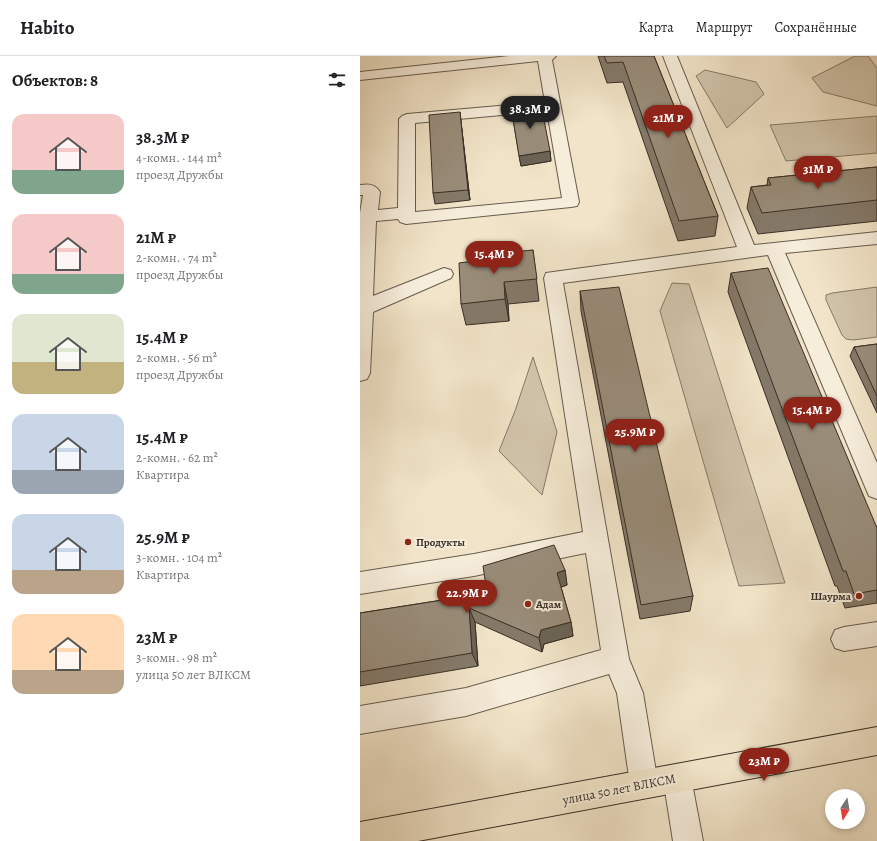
<!DOCTYPE html>
<html lang="ru">
<meta charset="utf-8">
<style>
:root{--surface:#fff;--page:#f2f2f2;--text:#202124;--muted:#757577;--line:#e0e0e0;--accent:#8f2418}
body{margin:0;font-family:Alegreya,serif;background:var(--page);color:var(--text);height:100vh;display:flex;flex-direction:column;font-size:15px;white-space:nowrap}
*{box-sizing:border-box;margin:0}
p{font-size:13px;color:var(--muted)}
.icon{flex:none;width:22px;height:22px;fill:none;stroke:currentColor;stroke-width:2;stroke-linecap:round;stroke-linejoin:round}
.map{position:relative;flex:1;overflow:hidden}
.drawer{display:flex;flex-direction:column;background:var(--surface);width:360px}
.drawer>*{flex:none}
.needle{width:26px;rotate:191deg}
.controls{position:absolute;left:465px;top:733px;display:grid;gap:8px}
.controls a{display:grid;place-items:center;width:40px;height:40px;border-radius:50%;background:var(--surface);box-shadow:0 2px 6px #0003;font-size:20px}
.price{position:absolute;translate:-50% -34px;padding:0 9px;border-radius:14px;background:var(--accent);color:#fff;font-size:13px;line-height:26px;filter:drop-shadow(0 1px 2px #0008)}
.price::after{content:'';position:absolute;left:50%;top:24px;width:12px;height:9px;margin-left:-6px;background:inherit;clip-path:polygon(0 0,100% 0,50% 100%)}
.price.selected{background:#222;color:#fff}
ul{padding:0;list-style:none}
li{display:flex;align-items:center;gap:12px;height:100px;padding:0 12px}
li span{display:grid;place-items:center;flex:none;width:112px;height:80px;border-radius:12px;color:#555}
li>.icon{margin-inline-start:auto}
span .icon{width:48px;height:48px;fill:#fffc;stroke-width:1}
li b{font-size:17px}
h2{display:flex;justify-content:space-between;align-items:center;height:48px;padding:0 12px;font-size:17px}
header{display:flex;align-items:center;gap:24px;box-sizing:border-box;height:56px;padding:0 20px;background:var(--surface);border-bottom:1px solid var(--line)}
header strong{font-size:19px}
nav{display:flex;gap:22px;margin-inline-start:auto;font-size:14px}
main{display:flex;flex:1;min-height:0}
.map>svg:first-child{display:block}
.green{fill:#d2c5ac;stroke:#867a68}
.lines{fill:none;stroke-linecap:round;stroke-linejoin:round}
.minor-casing{stroke:#675c4e;stroke-width:2}
.major-casing{stroke:#392e25;stroke-width:2}
.minor{fill:#f6eddb;fill-rule:evenodd}
.major{fill:#f1e4c8;fill-rule:evenodd}
.wall{fill:#847969;stroke:#392e25}
.shaded-wall{fill:#6b6355;stroke:#392e25}
.building{fill:#998d7a;stroke:#392e25}
.poi-dot{fill:#8f2418;stroke:#f6eddb;stroke-width:1.5}
.labels{text-anchor:middle;dominant-baseline:central;stroke-width:4;stroke-linejoin:round;paint-order:stroke}
.poi-label{font-size:11px;font-weight:bold;fill:#392e25;stroke:#f6eddb;text-anchor:start}
.near-street-label{font-size:13px;fill:#392e25;stroke:#f6eddb}
</style>
<header>
<strong>Habito</strong>
<nav><a>Карта</a><a>Маршрут</a><a>Сохранённые</a></nav>
</header>
<main>
<section class="drawer">
<h2>Объектов: 8<svg class="icon" aria-label="filters" viewBox="0 0 24 24"><path d="M4 7h16M4 17h16"/><circle cx="9" cy="7" r="2"/><circle cx="15" cy="17" r="2"/></svg></h2>
<ul>
<li><span style="background:linear-gradient(#f6c9c9 70%,#7fa58c 0)"><svg class="icon" aria-label="home" viewBox="0 0 24 24"><path d="M3 11l9-7 9 7M6 9v11h12V9"/></svg></span><div><b>38.3M ₽</b><p>4-комн. · 144 m²</p><p>проезд Дружбы</p></div></li>
<li><span style="background:linear-gradient(#f6c9c9 75%,#7fa58c 0)"><svg class="icon" aria-label="home" viewBox="0 0 24 24"><path d="M3 11l9-7 9 7M6 9v11h12V9"/></svg></span><div><b>21M ₽</b><p>2-комн. · 74 m²</p><p>проезд Дружбы</p></div></li>
<li><span style="background:linear-gradient(#dfe7d0 60%,#c2b280 0)"><svg class="icon" aria-label="home" viewBox="0 0 24 24"><path d="M3 11l9-7 9 7M6 9v11h12V9"/></svg></span><div><b>15.4M ₽</b><p>2-комн. · 56 m²</p><p>проезд Дружбы</p></div></li>
<li><span style="background:linear-gradient(#c9d6e8 70%,#9aa5b1 0)"><svg class="icon" aria-label="home" viewBox="0 0 24 24"><path d="M3 11l9-7 9 7M6 9v11h12V9"/></svg></span><div><b>15.4M ₽</b><p>2-комн. · 62 m²</p><p>Квартира</p></div></li>
<li><span style="background:linear-gradient(#c9d6e8 70%,#b9a48a 0)"><svg class="icon" aria-label="home" viewBox="0 0 24 24"><path d="M3 11l9-7 9 7M6 9v11h12V9"/></svg></span><div><b>25.9M ₽</b><p>3-комн. · 104 m²</p><p>Квартира</p></div></li>
<li><span style="background:linear-gradient(#ffd9b3 70%,#b9a48a 0)"><svg class="icon" aria-label="home" viewBox="0 0 24 24"><path d="M3 11l9-7 9 7M6 9v11h12V9"/></svg></span><div><b>23M ₽</b><p>3-комн. · 98 m²</p><p>улица 50 лет ВЛКСМ</p></div></li>
</ul>
</section>
<div class="map">
<svg width="517" height="785" viewBox="0 0 517 785">
<rect width="100%" height="100%" fill="#f1e4c8"/>
<filter id="stains"><feTurbulence type="fractalNoise" baseFrequency=".005" numOctaves="4"/><feColorMatrix values="0 0 0 0 .2 0 0 0 0 .09 0 0 0 0 .02 0 0 0 .5 -.17"/></filter>
<radialGradient id="worn" r=".72"><stop offset=".6" stop-color="#630" stop-opacity="0"/><stop offset="1" stop-color="#630" stop-opacity=".3"/></radialGradient>
<!-- green -->
<g class="green">
<path d="M495 0H508L517 12V50L463 36 452 22Z"/>
<path d="M345 14 396 26 404 38 367 72 336 20Z"/>
<path d="M517 60V97L426 105 410 69Z"/>
<path d="M312 227 329 228 425 527 379 530 300 255Z"/>
<path d="M517 231V281L493 284 486 283 482 279 466 244V239L472 237Z"/>
<path d="M173 301 197 376 182 439 139 395 155 355Z"/>
</g>
<g class="lines">
<defs>
<g id="minor">
<path d="M149 0H196L192 4 219 146 217 150 211 151 46 168 40 166 38 163 16 165 13 240 84 212 91 214 93 218 91 222 13 256 10 317 7 323 0 325V157L3 139H0V129C9 128 15 128 20 136L18 154 38 152 39 63 42 60 47 58 185 46 178 5 0 24V16ZM187 55 202 142 55 156V67Z"/>
<path d="M303 0H317L394 189 517 176V188L425 197 517 407V443L509 440 506 433 408 199 203 227 269 603 283 637 298 728 294 738 284 742 274 738 270 728 257 637 249 618 106 660 0 678V650L106 632 241 594 226 497 114 520 0 538V516L114 498 223 476 184 222 186 217 193 216 377 191Z"/>
<path d="M517 566V590L484 595 475 592 471 583 475 574 484 571Z"/>
<path d="M317 708 327 712 331 722 343 785H313L303 722 307 712Z"/>
</g>
<path id="major" d="M517 671V699L58 785H0V766Z"/>
</defs>
<!-- minor casing -->
<use href="#minor" class="minor-casing"/>
<!-- major casing -->
<use href="#major" class="major-casing"/>
<!-- minor -->
<use href="#minor" class="minor"/>
<!-- major -->
<use href="#major" class="major"/>
</g>
<!-- wall -->
<g class="wall">
<path d="M238 0H294L358 160 355 180 318 185 263 26 247 27Z"/>
<path d="M151 51 190 95 191 105 161 110Z"/>
<path d="M101 66 110 144 75 148 73 137Z"/>
<path d="M517 111V165L398 178 387 152 391 131 407 129 408 122Z"/>
<path d="M173 194 179 245 148 248 149 265 106 269 101 248 121 204Z"/>
<path d="M371 217 517 472V547L485 552 477 530H475L368 236Z"/>
<path d="M220 235 333 540 330 555 280 563 221 255Z"/>
<path d="M517 288V357L490 300 494 291Z"/>
<path d="M205 514 207 529 201 531 211 566 213 580 184 588 182 596 115 566 118 610 0 630V557L127 537Z"/>
</g>
<!-- shaded-wall -->
<g class="shaded-wall">
<path d="M100 56 101 66 110 144 108 134Z"/>
<path d="M190 95 191 105 161 110 159 100Z"/>
<path d="M144 226 148 248 149 265 145 243Z"/>
<path d="M205 514 207 529 199 532 197 517Z"/>
<path d="M109 552 115 566 118 610 112 597Z"/>
<path d="M211 566 213 580 184 588 182 596 179 582 181 574Z"/>
</g>
<!-- building -->
<g class="building">
<path d="M244 0H294L358 160 319 165 263 6 247 7Z"/>
<path d="M181 48 190 95 159 100 151 51Z"/>
<path d="M100 56 108 134 73 137 69 59Z"/>
<path d="M517 111V144L402 157 391 131 411 129 408 122Z"/>
<path d="M173 194 177 223 144 226 145 243 101 248 99 207 121 204V199Z"/>
<path d="M408 212 517 472V534L494 538 486 515H483L371 217Z"/>
<path d="M259 231 333 540 281 549 220 235Z"/>
<path d="M517 288V340L494 291Z"/>
<path d="M194 489 205 514 197 517 211 566 181 574 179 582 109 552 112 597 0 616V557L127 537 123 510Z"/>
</g>
<!-- markers -->
<g class="poi-dot">
<circle cx="48" cy="486" r="4"/>
<circle cx="499" cy="540" r="4"/>
<circle cx="168" cy="548" r="4"/>
</g>
<g class="labels">
<!-- poi labels -->
<g class="poi-label">
<text x="56" y="486">Продукты</text>
<text x="491" y="540" text-anchor="end">Шаурма</text>
<text x="176" y="548">Адам</text>
</g>
<!-- near-street labels -->
<g class="near-street-label">
<text transform="translate(259 733) rotate(-11)">улица 50 лет ВЛКСМ</text>
</g>
</g>
<rect width="100%" height="100%" filter="url(#stains)"/>
<rect width="100%" height="100%" fill="url(#worn)"/>
</svg>
<div class="controls">
<a><svg class="needle" viewBox="-14 -14 28 28"><path d="M0-13l5 13h-10z" fill="#e53935"/><path d="M0 13l5-13h-10z" fill="#757577"/></svg></a>
</div>
<b class="price selected" style="left:170px;top:74px">38.3M ₽</b>
<b class="price" style="left:308px;top:83px">21M ₽</b>
<b class="price" style="left:458px;top:134px">31M ₽</b>
<b class="price" style="left:134px;top:219px">15.4M ₽</b>
<b class="price" style="left:452px;top:375px">15.4M ₽</b>
<b class="price" style="left:275px;top:397px">25.9M ₽</b>
<b class="price" style="left:107px;top:558px">22.9M ₽</b>
<b class="price" style="left:404px;top:726px">23M ₽</b>
</div>
</main>
